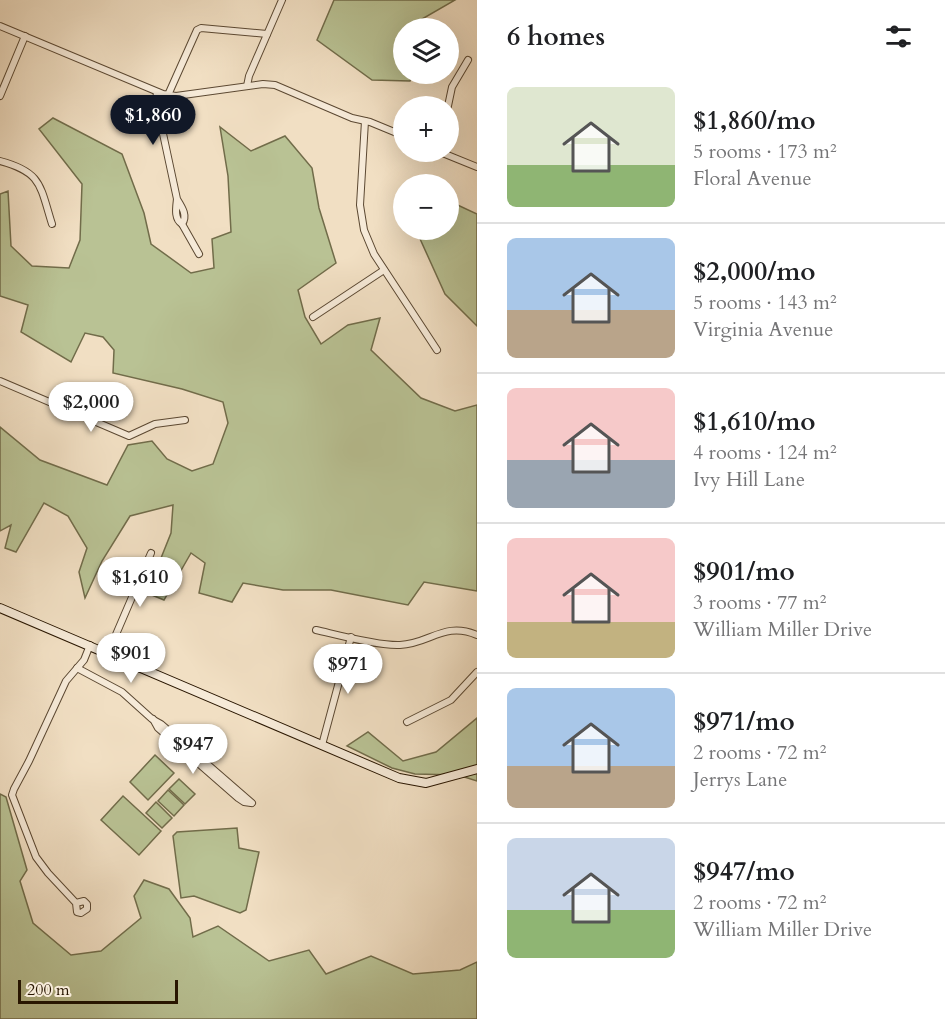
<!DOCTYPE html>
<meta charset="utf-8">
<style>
:root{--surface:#fff;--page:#f2f2f2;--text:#202124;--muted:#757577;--line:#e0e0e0;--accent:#111827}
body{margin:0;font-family:Cardo,serif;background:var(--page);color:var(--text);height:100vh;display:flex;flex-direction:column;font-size:22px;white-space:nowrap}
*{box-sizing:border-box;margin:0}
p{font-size:20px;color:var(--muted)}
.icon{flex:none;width:33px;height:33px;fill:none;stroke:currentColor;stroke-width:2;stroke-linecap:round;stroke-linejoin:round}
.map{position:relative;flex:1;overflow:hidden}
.panel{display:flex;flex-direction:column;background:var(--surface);width:468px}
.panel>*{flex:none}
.tools{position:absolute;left:393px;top:18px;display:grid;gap:12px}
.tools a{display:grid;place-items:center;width:66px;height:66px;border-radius:50%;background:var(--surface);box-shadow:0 6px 24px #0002;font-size:30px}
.scale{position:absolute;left:18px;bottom:15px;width:160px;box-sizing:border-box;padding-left:6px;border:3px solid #291601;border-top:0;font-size:16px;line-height:21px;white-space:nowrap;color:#291601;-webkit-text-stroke:4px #f6ead8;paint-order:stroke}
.price{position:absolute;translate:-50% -51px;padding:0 14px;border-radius:21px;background:#fff;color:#222;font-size:20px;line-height:39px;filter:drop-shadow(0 2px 3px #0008)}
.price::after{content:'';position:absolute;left:50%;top:36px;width:18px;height:14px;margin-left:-9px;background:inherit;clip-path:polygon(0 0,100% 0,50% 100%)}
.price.selected{background:var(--accent);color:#fff}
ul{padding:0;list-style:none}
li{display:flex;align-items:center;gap:18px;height:150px;padding:0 30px}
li+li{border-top:2px solid var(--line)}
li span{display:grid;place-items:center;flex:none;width:168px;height:120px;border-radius:9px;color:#555}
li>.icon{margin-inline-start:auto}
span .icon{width:72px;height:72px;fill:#fffc;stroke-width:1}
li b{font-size:26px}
h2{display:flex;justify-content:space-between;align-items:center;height:72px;padding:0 30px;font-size:26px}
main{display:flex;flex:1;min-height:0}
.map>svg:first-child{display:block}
.green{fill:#b9c294;stroke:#716c4a;stroke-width:1.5}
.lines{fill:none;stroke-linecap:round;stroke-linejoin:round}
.street-casing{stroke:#5b4832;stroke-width:8}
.secondary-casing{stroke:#291601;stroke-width:10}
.street{stroke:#f6ead8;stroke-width:6}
.secondary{stroke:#f6ead8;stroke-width:8}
</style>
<main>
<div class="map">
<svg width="477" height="1019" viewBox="0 0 477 1019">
<rect width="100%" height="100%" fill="#f1dfc3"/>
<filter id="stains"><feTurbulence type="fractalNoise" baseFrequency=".00333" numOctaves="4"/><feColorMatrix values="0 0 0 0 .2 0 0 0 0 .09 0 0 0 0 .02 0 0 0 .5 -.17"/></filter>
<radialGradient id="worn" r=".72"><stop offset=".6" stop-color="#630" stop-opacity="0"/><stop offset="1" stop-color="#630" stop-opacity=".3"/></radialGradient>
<!-- green -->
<g class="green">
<path d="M334 0H455L422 19 420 28H404V74H412L410 81 372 80 317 40Z"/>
<path d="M53 118 122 154 144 213 151 244 191 273 214 268 212 239 231 232 228 176 220 127 251 151 285 136 312 168 319 208 336 263 298 290 305 317 321 344 348 325 380 318 371 350 421 398 455 411 477 405V591L424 582 408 605 331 590H283L243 583 232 602 199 593 205 563 191 553 164 600 147 593 171 533 173 505 130 516 102 561 85 598 79 572 87 548 68 516 44 503 16 552 5 548 11 525 0 531V427L40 460 107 485 128 445 152 441 167 459 192 471 213 464 228 423 223 402 182 389 113 373 114 350 103 337 85 333 71 362 21 332 28 305 0 296V194L8 191 11 246 32 266 69 268 80 240 82 184 39 129Z"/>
<path d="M449 201 477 214V326L445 294 416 230H448Z"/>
<path d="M477 718V781L458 775 415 774 392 768 347 746 368 732 403 761 436 752Z"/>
<path d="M155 755 174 773 148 800 130 782Z"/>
<path d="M179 779 195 794 185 804 169 789Z"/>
<path d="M168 790 184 805 174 816 158 801Z"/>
<path d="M0 794 6 797 27 870 20 881 33 923 71 955 101 951 141 918 134 896 144 880 169 889 190 918 193 937 218 926 269 961 309 950 326 974 371 956 413 974 460 970 477 962V1019H0Z"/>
<path d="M123 796 161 831 139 855 101 820Z"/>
<path d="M156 802 172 818 162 828 146 813Z"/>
<path d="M237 828 239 848 259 852 246 910 240 913 194 896 181 898 173 836 177 832Z"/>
</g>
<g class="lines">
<defs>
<g id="street">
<path d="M0 26 163 94 176 96 263 84 275 85 352 118 370 122 404 136"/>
<path d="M247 86 249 76 282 0"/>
<path d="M157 92 156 101 177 199C176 208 174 219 182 224 188 216 182 207 177 199"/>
<path d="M168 95 197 30 201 28 267 34"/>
<path d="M0 96 25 36"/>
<path d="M448 106 452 87 468 60"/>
<path d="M365 121 360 205 364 230 374 254 437 350"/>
<path d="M440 152 477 167"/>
<path d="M0 161C42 172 40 186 52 224"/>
<path d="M182 224 199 254"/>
<path d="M313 317 384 270"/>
<path d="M0 381 129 436 155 424 185 420"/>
<path d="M316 630C338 635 378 646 400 645 430 644 444 621 477 635"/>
<path d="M108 653 151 553"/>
<path d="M77 668 122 692 152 719 161 724 252 803"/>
<path d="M153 719 158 728 238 798 244 802 251 803"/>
<path d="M407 722 451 700 477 672"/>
<path d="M322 745 351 637"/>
<path d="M76 903 84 901 87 904V909L81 913 77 912 76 903 48 873 36 857 12 795 14 789 29 761 66 681 84 660 90 645"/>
</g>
<path id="secondary" d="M0 608 399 778 426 783 477 769"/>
</defs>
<!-- street casing -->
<use href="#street" class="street-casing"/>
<!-- secondary casing -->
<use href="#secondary" class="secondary-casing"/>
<!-- street -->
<use href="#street" class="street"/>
<!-- secondary -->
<use href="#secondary" class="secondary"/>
</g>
<rect width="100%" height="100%" filter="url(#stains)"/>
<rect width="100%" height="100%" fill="url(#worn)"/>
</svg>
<div class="tools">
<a><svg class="icon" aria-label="layers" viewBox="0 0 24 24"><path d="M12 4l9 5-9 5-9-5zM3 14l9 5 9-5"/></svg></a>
<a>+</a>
<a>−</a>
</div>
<div class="scale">200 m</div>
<b class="price selected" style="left:153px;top:146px">$1,860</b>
<b class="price" style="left:91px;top:433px">$2,000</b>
<b class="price" style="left:140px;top:608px">$1,610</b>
<b class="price" style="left:131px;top:684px">$901</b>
<b class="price" style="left:348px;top:695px">$971</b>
<b class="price" style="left:193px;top:775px">$947</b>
</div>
<section class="panel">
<h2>6 homes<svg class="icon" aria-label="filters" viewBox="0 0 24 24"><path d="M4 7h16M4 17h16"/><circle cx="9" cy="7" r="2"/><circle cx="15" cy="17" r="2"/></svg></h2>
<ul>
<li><span style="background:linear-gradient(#dfe7d0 65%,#8fb573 0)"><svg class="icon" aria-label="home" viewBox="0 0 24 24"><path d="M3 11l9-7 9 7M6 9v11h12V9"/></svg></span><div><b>$1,860/mo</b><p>5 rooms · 173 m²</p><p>Floral Avenue</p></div></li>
<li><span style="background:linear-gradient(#a9c7e8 60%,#b9a48a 0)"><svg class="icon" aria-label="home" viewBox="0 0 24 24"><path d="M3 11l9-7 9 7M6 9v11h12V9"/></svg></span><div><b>$2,000/mo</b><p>5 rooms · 143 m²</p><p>Virginia Avenue</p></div></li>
<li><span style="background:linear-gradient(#f6c9c9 60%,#9aa5b1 0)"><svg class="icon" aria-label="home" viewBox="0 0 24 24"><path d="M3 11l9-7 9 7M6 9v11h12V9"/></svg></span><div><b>$1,610/mo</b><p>4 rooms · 124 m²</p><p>Ivy Hill Lane</p></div></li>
<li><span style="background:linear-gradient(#f6c9c9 70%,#c2b280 0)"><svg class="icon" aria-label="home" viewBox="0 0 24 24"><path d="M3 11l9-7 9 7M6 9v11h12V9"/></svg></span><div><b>$901/mo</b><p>3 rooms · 77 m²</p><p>William Miller Drive</p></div></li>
<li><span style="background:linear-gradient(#a9c7e8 65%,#b9a48a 0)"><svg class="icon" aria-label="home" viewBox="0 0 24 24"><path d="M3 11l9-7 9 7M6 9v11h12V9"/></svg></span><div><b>$971/mo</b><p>2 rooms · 72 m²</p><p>Jerrys Lane</p></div></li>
<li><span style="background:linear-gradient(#c9d6e8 60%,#8fb573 0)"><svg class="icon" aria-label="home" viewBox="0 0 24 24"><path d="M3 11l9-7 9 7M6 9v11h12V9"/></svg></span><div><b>$947/mo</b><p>2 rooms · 72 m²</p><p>William Miller Drive</p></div></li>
</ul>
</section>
</main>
